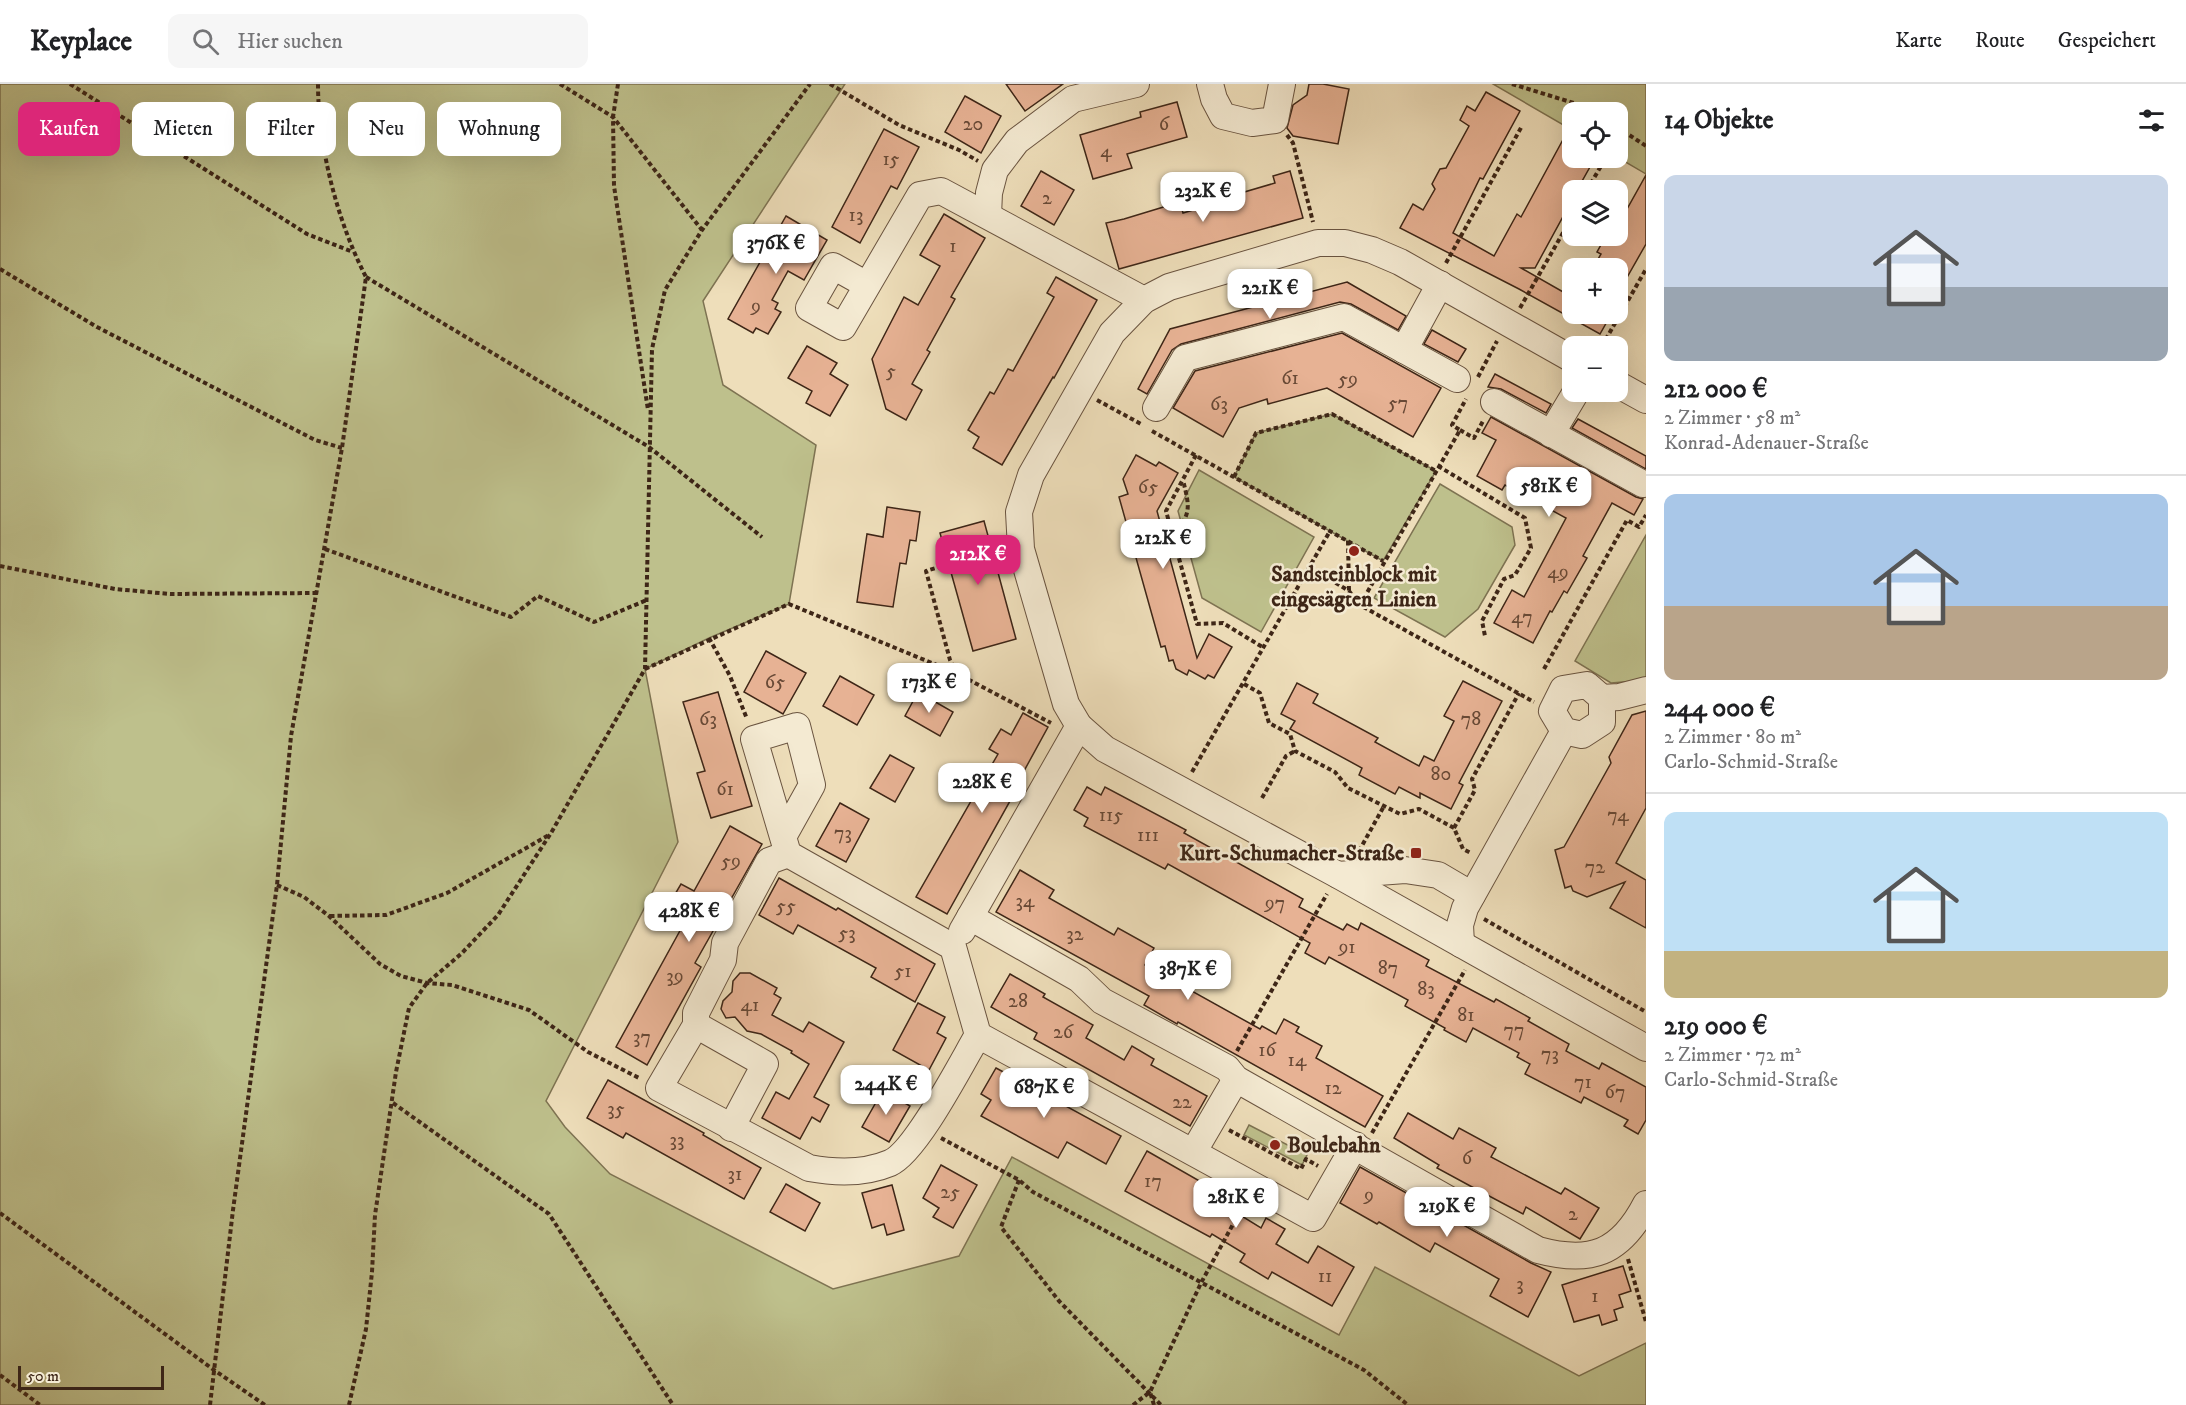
<!DOCTYPE html>
<html lang="de">
<meta charset="utf-8">
<style>
:root{--surface:#fff;--page:#f6f6f6;--text:#202124;--muted:#757577;--line:#e0e0e0;--accent:#db2777}
body{margin:0;font-family:"IM FELL DW Pica",serif;background:var(--page);color:var(--text);height:100vh;display:flex;flex-direction:column;font-size:22px;white-space:nowrap}
*{box-sizing:border-box;margin:0}
p{font-size:20px;color:var(--muted)}
.icon{flex:none;width:33px;height:33px;fill:none;stroke:currentColor;stroke-width:2;stroke-linecap:round;stroke-linejoin:round}
.map{position:relative;flex:1;overflow:hidden}
.drawer{display:flex;flex-direction:column;background:var(--surface);width:540px}
.drawer>*{flex:none}
.banner{position:absolute;left:18px;top:18px;width:570px;height:54px;display:flex;gap:12px}
.fabs{position:absolute;left:1562px;top:18px;display:grid;gap:12px}
.fabs a{display:grid;place-items:center;width:66px;height:66px;border-radius:12px;background:var(--surface);box-shadow:0 6px 24px #0002;font-size:30px}
.scale{position:absolute;left:18px;bottom:15px;width:146px;box-sizing:border-box;padding-left:6px;border:3px solid #3e2617;border-top:0;font-size:16px;line-height:21px;white-space:nowrap;color:#3e2617;-webkit-text-stroke:4px #f4ead2;paint-order:stroke}
.price{position:absolute;translate:-50% -51px;padding:0 14px;border-radius:12px;background:#fff;color:#222;font-size:20px;line-height:39px;filter:drop-shadow(0 2px 3px #0008)}
.price::after{content:'';position:absolute;left:50%;top:36px;width:18px;height:14px;margin-left:-9px;background:inherit;clip-path:polygon(0 0,100% 0,50% 100%)}
.price.selected{background:var(--accent);color:#fff}
ul{padding:0;list-style:none}
li{display:grid;align-content:center;gap:12px;height:318px;padding:0 18px}
li+li{border-top:2px solid var(--line)}
li span{display:grid;place-items:center;height:186px;border-radius:12px;color:#555}
li>.icon{margin-inline-start:auto}
span .icon{width:108px;height:108px;fill:#fffc;stroke-width:1}
li b{font-size:26px}
h2{display:flex;justify-content:space-between;align-items:center;height:72px;padding:0 18px;font-size:26px}
.chip{padding:0 21px;border-radius:12px;background:var(--surface);box-shadow:0 6px 24px #0002;font-size:21px;line-height:54px}
.chip.selected{background:var(--accent);color:#fff}
header{display:flex;align-items:center;gap:36px;box-sizing:border-box;height:84px;padding:0 30px;background:var(--surface);border-bottom:2px solid var(--line)}
header strong{font-size:28px}
nav{display:flex;gap:33px;margin-inline-start:auto;font-size:21px}
.search{width:420px;height:54px;background:var(--page);display:flex;align-items:center;gap:15px;box-sizing:border-box;padding:0 21px;border-radius:12px;color:var(--muted);font-size:22px}
main{display:flex;flex:1;min-height:0}
.map>svg:first-child{display:block}
.green{fill:#bec08c;stroke:#7e7352;stroke-width:1.5}
.building{fill:#e7b294;stroke:#3e2617;stroke-width:1.5}
.lines{fill:none;stroke-linecap:round;stroke-linejoin:round}
.minor-casing{stroke:#6a5440;stroke-width:28}
.path{stroke:#3e2617;stroke-width:4;stroke-dasharray:4.5 3;stroke-linecap:butt}
.minor{stroke:#f4ead2;stroke-width:26}
.poi-dot{fill:#8f2418;stroke:#f4ead2;stroke-width:2}
.labels{text-anchor:middle;dominant-baseline:central;stroke-width:5;stroke-linejoin:round;paint-order:stroke}
.number-label{font-size:20px;fill:#684936}
.poi-label{font-size:22px;font-weight:bold;fill:#3e2617;stroke:#f4ead2}
</style>
<header>
<strong>Keyplace</strong>
<div class="search"><svg class="icon" aria-label="search" viewBox="0 0 24 24"><circle cx="10" cy="10" r="6"/><path d="M15 15l6 6"/></svg>Hier suchen</div>
<nav><a>Karte</a><a>Route</a><a>Gespeichert</a></nav>
</header>
<main>
<div class="map">
<svg width="1646" height="1321" viewBox="0 0 1646 1321">
<rect width="100%" height="100%" fill="#eedeba"/>
<filter id="stains"><feTurbulence type="fractalNoise" baseFrequency=".00333" numOctaves="4"/><feColorMatrix values="0 0 0 0 .2 0 0 0 0 .09 0 0 0 0 .02 0 0 0 .5 -.17"/></filter>
<radialGradient id="worn" r=".72"><stop offset=".6" stop-color="#630" stop-opacity="0"/><stop offset="1" stop-color="#630" stop-opacity=".3"/></radialGradient>
<!-- green -->
<g class="green">
<path d="M0 0H845L703 217 723 301 816 361 789 520 709 554 645 585 678 758 546 1017 565 1043 610 1090 833 1205 959 1172 1012 1073 1339 1251 1375 1183 1579 1292 1646 1259V1321H0Z"/>
<path d="M1493 0H1646V90L1617 73V28H1572V46Z"/>
<path d="M1332 330 1436 387 1383 477 1234 393 1256 349Z"/>
<path d="M1199 386 1314 453 1261 548 1202 514 1178 427Z"/>
<path d="M1440 400 1512 443 1515 461 1478 525 1445 553 1374 514Z"/>
<path d="M1646 451V596L1611 599 1575 577Z"/>
<path d="M1249 1041 1307 1071 1302 1081 1244 1051Z"/>
</g>
<!-- building -->
<g class="building">
<path d="M1006 0H1063L1025 27Z"/>
<path d="M1309 0H1323L1349 5 1338 60 1293 52 1287 44 1293 21 1307 11Z"/>
<path d="M1486 8 1520 27 1483 95 1480 94 1453 149 1494 172 1517 130 1521 133 1572 39V74H1595L1577 106H1572V116L1535 184H1521L1572 213V230H1600L1609 234 1600 250 1519 205 1400 144 1413 120 1423 126 1435 105 1432 100 1440 85 1446 84 1469 42 1460 36 1467 22 1475 27Z"/>
<path d="M965 12 1001 32 981 69 945 48Z"/>
<path d="M1177 18 1187 53 1127 70 1132 84 1093 95 1080 51 1141 33 1140 28Z"/>
<path d="M884 45 919 63 897 105 891 102 860 159 832 143Z"/>
<path d="M1041 87 1074 106 1054 141 1021 122Z"/>
<path d="M1290 87 1303 134 1119 185 1106 139 1124 135 1180 118 1183 129 1217 119 1216 113 1233 108 1234 111 1275 99 1273 92Z"/>
<path d="M1646 91V160L1617 211V184H1593L1601 170 1597 168 1606 152H1617V143Z"/>
<path d="M944 130 985 154 951 213 955 215 927 266 930 268 912 300 922 306 906 336 886 325 872 275 904 213 918 221 940 182 920 171Z"/>
<path d="M786 132 827 156 804 196 788 187 772 216 778 219 775 225 781 228 768 250 756 244 753 249 728 235Z"/>
<path d="M1056 193 1097 216 1054 294 1053 293 1002 381 973 364 979 353 968 346 990 308 994 310 1008 285 1013 287 1054 213 1047 209Z"/>
<path d="M1347 198 1406 232 1398 246 1351 220 1340 218 1181 260 1172 266 1147 310 1138 305 1170 245Z"/>
<path d="M1432 246 1466 265 1458 278 1424 260Z"/>
<path d="M1342 249 1441 304 1413 353 1327 304 1268 320 1267 315 1239 324 1223 353 1173 324 1195 287Z"/>
<path d="M807 262 837 279 830 290 848 301 830 332 806 319 812 307 788 294Z"/>
<path d="M1495 290 1551 320 1546 329 1501 305 1488 303Z"/>
<path d="M1491 333 1636 413 1643 415 1634 431 1612 419 1583 472 1587 474 1567 509 1564 507 1552 528 1550 527 1533 559 1494 539 1512 506 1524 513 1566 434 1505 401 1502 406 1477 392 1496 356 1482 349Z"/>
<path d="M1578 335 1646 372V385L1572 344Z"/>
<path d="M1136 371 1156 382 1159 378 1178 389 1157 427 1197 574 1209 550 1232 563 1214 594 1208 591 1205 595 1189 586 1187 591 1176 585 1173 576 1169 577 1165 562 1161 563 1119 413 1128 410 1123 395Z"/>
<path d="M887 423 920 428 916 457 910 456 906 480 900 479 893 523 857 518 867 450 883 453Z"/>
<path d="M984 437 1016 555 973 567 940 449Z"/>
<path d="M766 567 806 589 783 630 744 608Z"/>
<path d="M840 592 874 611 857 641 823 622Z"/>
<path d="M1463 597 1502 617 1459 699 1463 701 1451 725 1420 709V714L1399 703 1395 710 1359 691 1362 684 1290 645 1295 637 1281 630 1297 599 1318 610 1313 619 1378 654 1375 658 1419 682 1424 672 1434 677 1454 637 1444 632Z"/>
<path d="M718 608 752 722 711 734 697 689 705 687 683 618Z"/>
<path d="M918 608 953 628 940 652 905 632Z"/>
<path d="M1646 627V724L1616 779 1646 796V844L1610 824 1625 798 1587 813 1573 807 1571 802 1565 804 1555 766 1564 763 1611 679 1609 673 1632 631Z"/>
<path d="M1023 629 1048 643 1018 698 1020 699 947 830 916 813 998 670 989 665 1001 645 1011 651Z"/>
<path d="M890 671 914 684 895 718 870 704Z"/>
<path d="M1087 703 1101 711 1105 703 1186 746 1184 749 1303 815 1299 823 1343 846 1347 840 1358 846 1361 839 1429 876 1426 882 1494 918 1496 915 1530 934 1528 937 1569 960 1566 967 1599 985 1602 979 1646 1003V1036L1638 1050 1624 1042 1628 1036 1584 1013 1581 1019 1525 990 1530 980 1517 973 1519 969 1473 944 1466 958 1444 946 1445 944 1405 922 1408 916 1329 873 1325 880 1305 869 1310 859 1168 780 1165 785 1084 742 1088 734 1074 726Z"/>
<path d="M840 719 869 735 846 778 816 762Z"/>
<path d="M730 742 762 760 695 879 701 883 647 981 616 963 682 843 678 840 686 826 671 817 681 800 694 807Z"/>
<path d="M1020 786 1054 806 1049 814 1114 851 1118 844 1154 864 1145 881 1260 945 1262 942 1276 950 1284 935 1299 943 1296 948 1322 962 1316 974 1383 1012 1365 1043 1178 938 1177 940 1144 921 1149 912 996 828Z"/>
<path d="M779 794 836 826 838 824 935 880 915 918 871 893 876 884 798 841 793 850 759 831Z"/>
<path d="M740 889H750L777 904 774 910 781 914 772 931 803 948 809 938 844 958 814 1013 829 1021 820 1038 812 1033 800 1055 762 1034 776 1008 789 1015 809 980 791 969 792 967 761 950 747 947 735 933 726 934 721 925 723 917 732 908 733 897Z"/>
<path d="M1010 890 1045 910 1043 913 1093 941 1086 954 1124 976 1132 962 1154 975 1151 981 1207 1012 1190 1042 1034 955 1037 949 991 923Z"/>
<path d="M918 919 945 933 937 949 946 954 929 986 893 966Z"/>
<path d="M996 984 1121 1052 1106 1080 1067 1058 1058 1074 981 1032 991 1016 981 1010Z"/>
<path d="M608 996 704 1049 703 1051 761 1084 744 1115 626 1049 623 1054 587 1034Z"/>
<path d="M883 1006 910 1022 889 1058 862 1043Z"/>
<path d="M1408 1029 1453 1055 1459 1044 1496 1064 1491 1073 1561 1110 1565 1104 1599 1124 1580 1155 1526 1123 1523 1130 1474 1104 1437 1084 1439 1081 1394 1054Z"/>
<path d="M1147 1067 1231 1115 1227 1123 1261 1144 1266 1134 1285 1145 1276 1160 1308 1179 1318 1162 1354 1183 1332 1222 1272 1188 1268 1195 1240 1178 1245 1170 1212 1150 1210 1153 1125 1107Z"/>
<path d="M941 1081 977 1101 953 1144 933 1133 939 1124 923 1114Z"/>
<path d="M1360 1083 1531 1179 1551 1188 1528 1233 1490 1212 1499 1195 1435 1159 1430 1168 1379 1138 1377 1140 1340 1119Z"/>
<path d="M786 1100 820 1119 805 1147 770 1128Z"/>
<path d="M892 1101 904 1146 887 1151 884 1140 872 1144 862 1109Z"/>
<path d="M1623 1182 1631 1207 1619 1211 1623 1223 1614 1226 1617 1236 1602 1241 1599 1231 1574 1238 1562 1201Z"/>
</g>
<g class="lines">
<defs>
<g id="minor">
<path d="M1210 0 1214 15 1223 32 1252 39 1275 36 1282 0"/>
<path d="M988 131 989 109 995 86 1017 57 1073 15 1136 0"/>
<path d="M867 201 833 182 809 224 843 243 920 111 941 107 1144 216"/>
<path d="M1404 266 1440 200"/>
<path d="M1572 275 1400 178 1372 166 1345 159H1318L1169 203 1144 216 1112 249 1031 391 1019 428 1021 465 1066 620 1079 642 1105 665 1338 791 1646 964"/>
<path d="M1617 300 1646 316"/>
<path d="M1494 318 1643 400"/>
<path d="M1156 324 1185 274 1344 233 1457 295"/>
<path d="M1551 350 1576 308"/>
<path d="M1587 601 1602 614V638L1582 651 1564 647 1552 627 1563 605Z"/>
<path d="M1602 614 1619 613 1646 606"/>
<path d="M783 753 812 701 797 642 754 655 788 770 953 863 978 951 1313 1134 1355 1061"/>
<path d="M788 770 769 777 725 859 723 876 696 929V941L659 1004 809 1084C836 1089 864 1090 890 1079 916 1068 962 978 978 951"/>
<path d="M1338 791 1405 786 1438 791 1472 811"/>
<path d="M970 833 1079 895 1102 917 1227 984 1236 995 1538 1166C1590 1180 1620 1170 1646 1120"/>
<path d="M962 847 1079 642"/>
<path d="M1461 860 1460 841 1465 824 1564 647"/>
<path d="M696 941 765 980 731 1044"/>
<path d="M1194 1067 1236 995"/>
</g>
</defs>
<!-- minor casing -->
<use href="#minor" class="minor-casing"/>
<!-- path -->
<g class="path">
<path d="M70 0 307 150 353 168"/>
<path d="M560 0 613 33 702 146"/>
<path d="M618 0 613 33 614 102 648 326"/>
<path d="M830 0 899 41 959 66 978 77"/>
<path d="M1512 0 1577 20 1592 28"/>
<path d="M1617 43 1646 62"/>
<path d="M1287 51 1293 59 1313 138"/>
<path d="M1587 106 1601 82"/>
<path d="M1446 179 1522 42"/>
<path d="M0 185 97 243 315 356 342 364"/>
<path d="M366 193 649 363 762 453"/>
<path d="M1520 224 1572 133"/>
<path d="M1602 262 1646 185"/>
<path d="M1478 293 1497 257"/>
<path d="M1097 316 1141 340"/>
<path d="M1460 346 1474 354 1483 337"/>
<path d="M1152 347 1383 477"/>
<path d="M1196 371 1166 427 1197 540 1223 539 1264 564"/>
<path d="M1438 382 1525 434 1531 464 1515 491 1504 495 1482 537 1485 552"/>
<path d="M1234 393 1256 349 1332 330 1436 387"/>
<path d="M1174 452C1191 428 1190 425 1183 396"/>
<path d="M1348 457 1349 507"/>
<path d="M325 465 511 533 538 512 594 538 647 516"/>
<path d="M949 480 926 487 950 576 956 589"/>
<path d="M0 482 115 505 170 510 317 509"/>
<path d="M1310 483 1349 507 1360 521 1534 618"/>
<path d="M1360 521 1460 346 1452 341 1466 315"/>
<path d="M709 554 730 592 747 635"/>
<path d="M645 585 789 520 956 589 1051 639"/>
<path d="M1544 585 1627 436 1639 443 1646 431"/>
<path d="M1244 600 1260 609 1269 639 1290 650 1295 667 1335 688 1348 704 1400 730 1419 725 1454 744 1463 765 1471 769"/>
<path d="M1192 688 1330 447"/>
<path d="M1262 714 1286 672 1295 667"/>
<path d="M1454 744 1475 706 1472 695 1519 609"/>
<path d="M1359 767 1384 722"/>
<path d="M277 801 304 813 329 832 380 880 401 892 427 899 452 901 529 926 588 968 639 994"/>
<path d="M330 832 386 831 447 809 549 751"/>
<path d="M1484 835 1646 928"/>
<path d="M1237 967 1327 810"/>
<path d="M393 1019 549 1130 673 1321"/>
<path d="M1229 1046 1301 1085 1306 1075 1318 1082"/>
<path d="M1372 1049 1465 886"/>
<path d="M941 1054 1019 1096 1033 1108 1364 1286 1408 1321"/>
<path d="M1019 1096 1001 1143 1059 1217 1161 1321"/>
<path d="M0 1129 214 1286 265 1321"/>
<path d="M1628 1175 1646 1238"/>
<path d="M0 1291 40 1321"/>
<path d="M210 1321 233 1126 277 801 291 652 342 364 366 193C337 137 318 62 318 0"/>
<path d="M349 1321 366 1245 372 1188 375 1131 396 988 409 924 427 899 461 870 498 831 551 749 645 585 652 265 665 206 702 146 810 0"/>
<path d="M1133 1321 1150 1308"/>
<path d="M1154 1321 1150 1308 1201 1199 1244 1120"/>
</g>
<!-- minor -->
<use href="#minor" class="minor"/>
</g>
<!-- markers -->
<g class="poi-dot">
<circle cx="1354" cy="467" r="6"/>
<rect x="1410" y="763" width="12" height="12" rx="3"/>
<circle cx="1275" cy="1061" r="6"/>
</g>
<g class="labels">
<!-- number labels -->
<g class="number-label">
<text x="973" y="40">20</text>
<text x="1164" y="40">6</text>
<text x="1106" y="67">4</text>
<text x="891" y="75">15</text>
<text x="1047" y="114">2</text>
<text x="856" y="131">13</text>
<text x="953" y="162">1</text>
<text x="756" y="222">9</text>
<text x="891" y="287">5</text>
<text x="1290" y="294">61</text>
<text x="1348" y="295">59</text>
<text x="1398" y="319">57</text>
<text x="1219" y="320">63</text>
<text x="1148" y="403">65</text>
<text x="1558" y="488">49</text>
<text x="1522" y="533">47</text>
<text x="775" y="598">65</text>
<text x="708" y="635">63</text>
<text x="1471" y="635">78</text>
<text x="1441" y="690">80</text>
<text x="725" y="705">61</text>
<text x="1111" y="731">115</text>
<text x="1618" y="731">74</text>
<text x="843" y="749">73</text>
<text x="1148" y="751">111</text>
<text x="731" y="777">59</text>
<text x="1595" y="783">72</text>
<text x="1025" y="817">34</text>
<text x="1275" y="819">97</text>
<text x="786" y="822">55</text>
<text x="847" y="849">53</text>
<text x="1075" y="850">32</text>
<text x="1347" y="863">91</text>
<text x="1388" y="884">87</text>
<text x="903" y="887">51</text>
<text x="675" y="892">39</text>
<text x="1426" y="905">83</text>
<text x="1018" y="917">28</text>
<text x="750" y="921">41</text>
<text x="1466" y="931">81</text>
<text x="1514" y="946">77</text>
<text x="1063" y="948">26</text>
<text x="642" y="953">37</text>
<text x="1267" y="966">16</text>
<text x="1550" y="970">73</text>
<text x="1297" y="976">14</text>
<text x="1583" y="998">71</text>
<text x="1333" y="1004">12</text>
<text x="1615" y="1008">67</text>
<text x="1182" y="1018">22</text>
<text x="616" y="1025">35</text>
<text x="677" y="1056">33</text>
<text x="1467" y="1074">6</text>
<text x="735" y="1090">31</text>
<text x="1153" y="1097">17</text>
<text x="950" y="1108">25</text>
<text x="1369" y="1111">9</text>
<text x="1573" y="1130">2</text>
<text x="1325" y="1192">11</text>
<text x="1520" y="1200">3</text>
<text x="1595" y="1212">1</text>
</g>
<!-- poi labels -->
<g class="poi-label">
<text x="1354" y="490">Sandsteinblock mit<tspan x="1354" dy="25">eingesägten Linien</tspan></text>
<text x="1404" y="769" text-anchor="end">Kurt-Schumacher-Straße</text>
<text x="1287" y="1061" text-anchor="start">Boulebahn</text>
</g>
</g>
<rect width="100%" height="100%" filter="url(#stains)"/>
<rect width="100%" height="100%" fill="url(#worn)"/>
</svg>
<div class="fabs">
<a><svg class="icon" aria-label="locate" viewBox="0 0 24 24"><circle cx="12" cy="12" r="6"/><path d="M12 2v4M12 18v4M2 12h4M18 12h4"/></svg></a>
<a><svg class="icon" aria-label="layers" viewBox="0 0 24 24"><path d="M12 4l9 5-9 5-9-5zM3 14l9 5 9-5"/></svg></a>
<a>+</a>
<a>−</a>
</div>
<div class="scale">50 m</div>
<b class="price" style="left:1203px;top:139px">232K €</b>
<b class="price" style="left:776px;top:191px">376K €</b>
<b class="price" style="left:1270px;top:236px">221K €</b>
<b class="price" style="left:1549px;top:434px">581K €</b>
<b class="price" style="left:1163px;top:486px">212K €</b>
<b class="price selected" style="left:978px;top:502px">212K €</b>
<b class="price" style="left:929px;top:630px">173K €</b>
<b class="price" style="left:982px;top:730px">228K €</b>
<b class="price" style="left:689px;top:859px">428K €</b>
<b class="price" style="left:1188px;top:917px">387K €</b>
<b class="price" style="left:886px;top:1032px">244K €</b>
<b class="price" style="left:1044px;top:1035px">687K €</b>
<b class="price" style="left:1236px;top:1145px">281K €</b>
<b class="price" style="left:1447px;top:1154px">219K €</b>
<div class="banner">
<a class="chip selected">Kaufen</a>
<a class="chip">Mieten</a>
<a class="chip">Filter</a>
<a class="chip">Neu</a>
<a class="chip">Wohnung</a>
</div>
</div>
<section class="drawer">
<h2>14 Objekte<svg class="icon" aria-label="filters" viewBox="0 0 24 24"><path d="M4 7h16M4 17h16"/><circle cx="9" cy="7" r="2"/><circle cx="15" cy="17" r="2"/></svg></h2>
<ul>
<li><span style="background:linear-gradient(#c9d6e8 60%,#9aa5b1 0)"><svg class="icon" aria-label="home" viewBox="0 0 24 24"><path d="M3 11l9-7 9 7M6 9v11h12V9"/></svg></span><div><b>212 000 €</b><p>2 Zimmer · 58 m²</p><p>Konrad-Adenauer-Straße</p></div></li>
<li><span style="background:linear-gradient(#a9c7e8 60%,#b9a48a 0)"><svg class="icon" aria-label="home" viewBox="0 0 24 24"><path d="M3 11l9-7 9 7M6 9v11h12V9"/></svg></span><div><b>244 000 €</b><p>2 Zimmer · 80 m²</p><p>Carlo-Schmid-Straße</p></div></li>
<li><span style="background:linear-gradient(#bfe0f5 75%,#c2b280 0)"><svg class="icon" aria-label="home" viewBox="0 0 24 24"><path d="M3 11l9-7 9 7M6 9v11h12V9"/></svg></span><div><b>219 000 €</b><p>2 Zimmer · 72 m²</p><p>Carlo-Schmid-Straße</p></div></li>
</ul>
</section>
</main>
